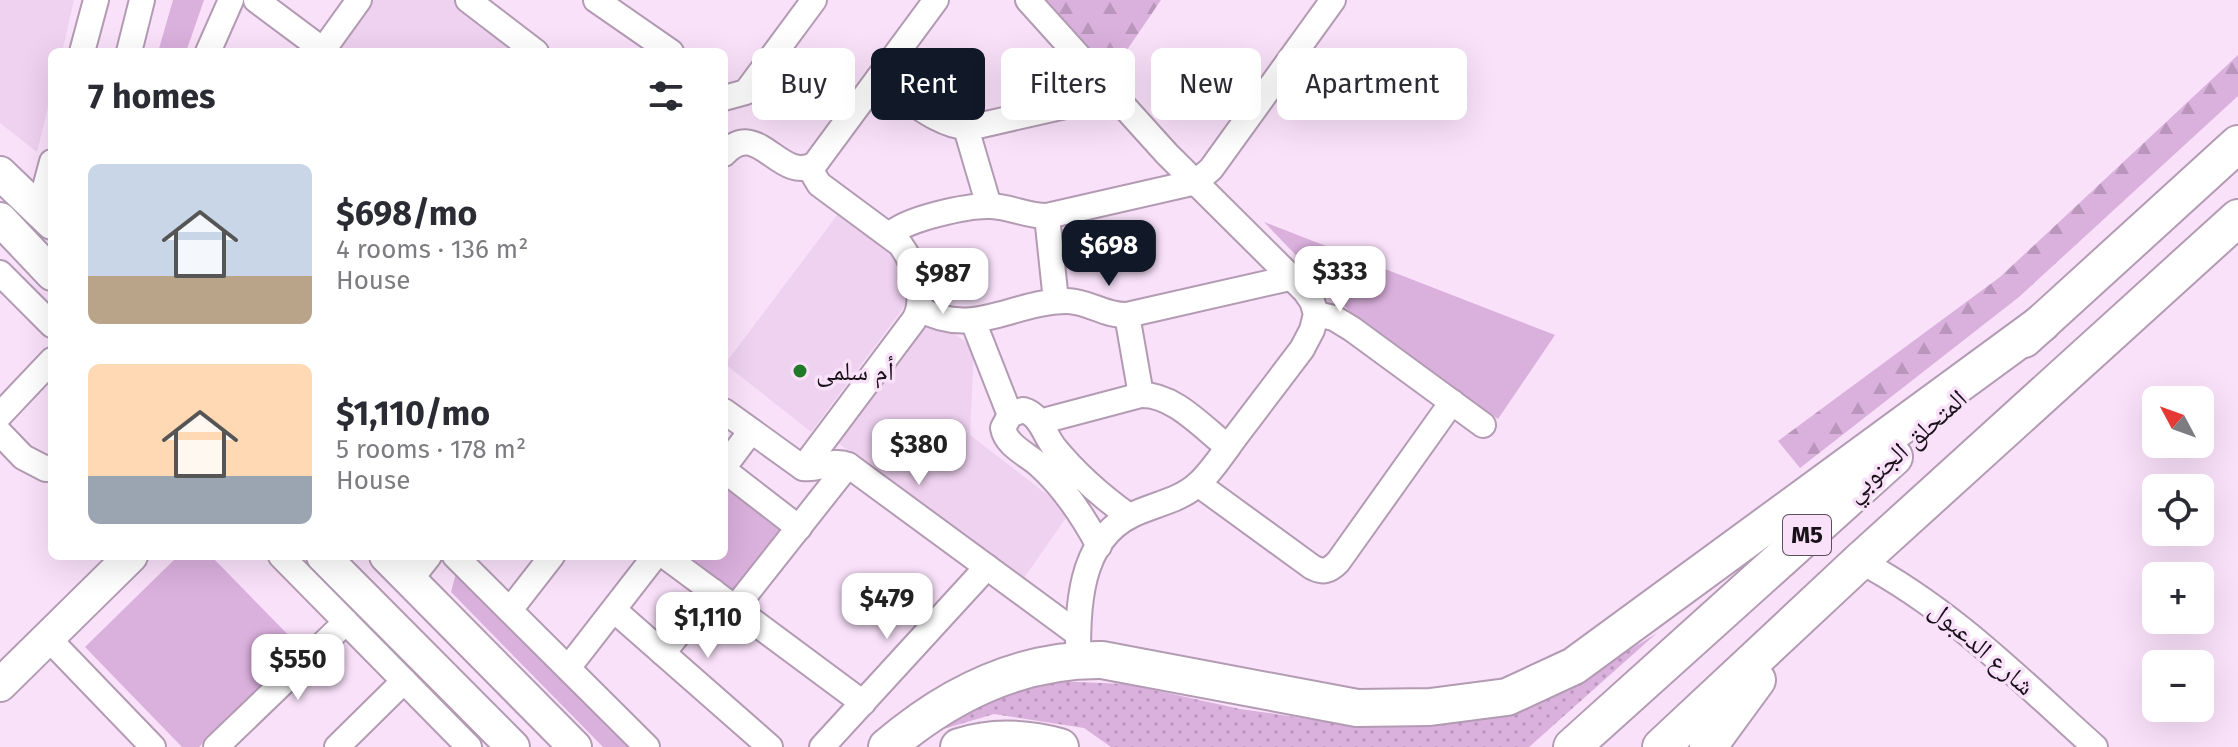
<!DOCTYPE html>
<meta charset="utf-8">
<style>
:root{--surface:#fff;--page:#f7f7f7;--text:#2b2b33;--muted:#7c7c81;--accent:#111827}
body{margin:0;font-family:"Fira Sans","Noto Naskh Arabic",sans-serif;background:var(--page);color:var(--text);height:100vh;display:flex;flex-direction:column;font-size:30px;white-space:nowrap}
*{box-sizing:border-box;margin:0}
p{font-size:26px;color:var(--muted)}
.icon{flex:none;width:44px;height:44px;fill:none;stroke:currentColor;stroke-width:2;stroke-linecap:round;stroke-linejoin:round}
.map{position:relative;flex:1;overflow:hidden}
.sheet{position:absolute;left:48px;top:48px;width:680px;height:512px;display:flex;flex-direction:column;background:var(--surface);border-radius:12px;box-shadow:0 8px 32px #0002}
.sheet>*{flex:none}
.hud{position:absolute;left:752px;top:48px;width:760px;height:72px;display:flex;gap:16px}
.needle{width:52px;rotate:311deg}
.tools{position:absolute;left:2142px;top:386px;display:grid;gap:16px}
.tools a{display:grid;place-items:center;width:72px;height:72px;border-radius:12px;background:var(--surface);box-shadow:0 8px 32px #0002;font-size:40px}
.price{position:absolute;translate:-50% -68px;padding:0 18px;border-radius:16px;background:#fff;color:#222;font-size:26px;line-height:52px;filter:drop-shadow(0 2px 4px #0008)}
.price::after{content:'';position:absolute;left:50%;top:48px;width:24px;height:18px;margin-left:-12px;background:inherit;clip-path:polygon(0 0,100% 0,50% 100%)}
.price.selected{background:var(--accent);color:#fff}
ul{padding:0;list-style:none}
li{display:flex;align-items:center;gap:24px;height:200px;padding:0 40px}
li span{display:grid;place-items:center;flex:none;width:224px;height:160px;border-radius:12px;color:#555}
li>.icon{margin-inline-start:auto}
span .icon{width:96px;height:96px;fill:#fffc;stroke-width:1}
li b{font-size:34px}
h2{display:flex;justify-content:space-between;align-items:center;height:96px;padding:0 40px;font-size:34px}
.chip{padding:0 28px;border-radius:12px;background:var(--surface);box-shadow:0 8px 32px #0002;font-size:28px;line-height:72px}
.chip.selected{background:var(--accent);color:#fff}
.map>svg:first-child{display:block}
.built{fill:#efd1f0}
.grass{fill:url(#grass-dots)}
.forest{fill:url(#forest-firs)}
.park{fill:#dab0dd}
.lines{fill:none;stroke-linecap:round;stroke-linejoin:round}
.minor-casing{stroke:#b29bb3;stroke-width:28}
.major-casing{stroke:#b29bb3;stroke-width:36}
.highway-casing{stroke:#b29bb3;stroke-width:40}
.minor{stroke:#fff;stroke-width:24}
.major{stroke:#fff;stroke-width:32}
.highway{stroke:#fff;stroke-width:36}
.poi-dot{fill:#207a28;stroke:#f9e1fa;stroke-width:3}
.labels{text-anchor:middle;dominant-baseline:central;stroke-width:7;stroke-linejoin:round;paint-order:stroke}
.shield{fill:#f9e1fa;stroke:#5c4f5c;stroke-width:2}
.shield-label{font-size:24px;font-weight:bold;fill:#191119}
.poi-label{font-size:26px;fill:#191119;stroke:#f9e1fa;text-anchor:start}
.street-label{font-size:26px;fill:#191119;stroke:#f9e1fa}
</style>
<div class="map">
<svg width="2238" height="747" viewBox="0 0 2238 747">
<defs>
<pattern id="grass-dots" width="8" height="8" patternUnits="userSpaceOnUse" patternTransform="scale(2)"><rect width="8" height="8" fill="#dab0dd"/><path d="M2 2h.1M6 6h.1" fill="none" stroke="#ba96bd" stroke-width="1.8" stroke-linecap="round"/></pattern>
<pattern id="forest-firs" width="22" height="20" patternUnits="userSpaceOnUse" patternTransform="scale(2)"><rect width="22" height="20" fill="#dab0dd"/><path d="M5 1l3.5 6h-7zM16 11l3.5 6h-7z" fill="#ba96bd"/></pattern>
</defs>
<rect width="100%" height="100%" fill="#f9e1fa"/>
<!-- built -->
<g class="built">
<path d="M0 0H74L62 52H52V91L37 152 0 123Z"/>
<path d="M372 0H460L534 52H335Z"/>
<path d="M841 210 902 253 910 299 811 432 725 364Z"/>
<path d="M920 312 974 347 970 435 1070 512 1024 578 831 438Z"/>
</g>
<!-- grass -->
<path class="grass" d="M1657 633 1529 747H1111L1084 728 994 714 937 731 916 747H901L1029 680 1127 684 1240 709 1358 726 1490 718 1566 689Z"/>
<!-- forest -->
<g class="forest">
<path d="M1040 0H1161L1112 72 1089 49 1037 9Z"/>
<path d="M2238 55V96L2019 297 1800 468 1778 441 2000 277Z"/>
</g>
<!-- park -->
<g class="park">
<path d="M173 0H204L186 52H158Z"/>
<path d="M1264 222 1555 335 1498 419 1359 321Z"/>
<path d="M724 485 788 534 736 601 678 556H724Z"/>
<path d="M178 556H211L299 646 199 747H182L85 647Z"/>
<path d="M459 562 649 747H603L451 592Z"/>
</g>
<g class="lines">
<defs>
<g id="minor">
<path d="M256 0 323 50 359 0"/>
<path d="M468 0 536 52"/>
<path d="M596 0 671 52"/>
<path d="M1028 0 1167 154 1305 291 1312 301 1316 314 1312 330 1302 349C1280 378 1258 407 1236 436 1224 452 1213 470 1198 484 1179 501 1155 504 1132 515 1078 541 1078 609 1078 660"/>
<path d="M82 52 96 0"/>
<path d="M129 52 142 0"/>
<path d="M208 52 231 0"/>
<path d="M878 79C903 95 943 131 973 127L1114 95"/>
<path d="M724 98 746 92 814 0"/>
<path d="M966 128 989 206"/>
<path d="M724 154C758 116 780 185 815 164L936 0"/>
<path d="M39 210 52 162"/>
<path d="M1047 216 1056 301"/>
<path d="M890 235C904 219 969 205 991 206 1011 207 1027 216 1047 216L1196 182 1211 169 1333 0"/>
<path d="M0 273 52 325"/>
<path d="M920 309C973 339 1013 301 1067 301 1088 301 1105 316 1127 315L1294 277"/>
<path d="M1316 314 1334 318 1352 329 1483 425"/>
<path d="M1127 315 1141 395"/>
<path d="M973 321 1010 415"/>
<path d="M724 411 803 468C820 471 832 458 848 465L1078 634"/>
<path d="M0 415 52 360"/>
<path d="M1039 422 1141 395C1174 394 1203 428 1228 447"/>
<path d="M0 433 23 457 46 469 52 467"/>
<path d="M724 467 751 431"/>
<path d="M803 468 914 320C927 299 914 263 900 244L819 184 809 167"/>
<path d="M724 470 799 528"/>
<path d="M1198 484 1312 567C1323 573 1329 571 1338 562L1452 402"/>
<path d="M1099 546C1083 516 1064 487 1038 464 1025 453 1006 445 1003 428L1010 415 1023 410C1040 414 1044 434 1054 447 1076 474 1101 496 1129 516"/>
<path d="M281 556 469 747"/>
<path d="M455 556 647 747"/>
<path d="M665 556 863 703"/>
<path d="M1860 561C1952 610 2018 678 2095 747"/>
<path d="M410 580 429 556"/>
<path d="M735 608 848 465"/>
<path d="M510 610 552 556"/>
<path d="M614 610 770 747"/>
<path d="M48 638 153 747"/>
<path d="M663 653 713 591"/>
<path d="M568 668 655 556"/>
<path d="M216 747 346 622"/>
<path d="M337 747 404 681"/>
<path d="M822 747 987 567"/>
</g>
<g id="major">
<path d="M0 173 52 223"/>
<path d="M0 219 52 274"/>
<path d="M323 556 513 747"/>
<path d="M386 556 575 747"/>
<path d="M0 685 131 556"/>
</g>
<g id="highway">
<path d="M2024 339 2238 144"/>
<path d="M887 747C949 694 1020 659 1102 660L1357 708 1430 707 1507 697 1574 666 2042 323"/>
<path d="M959 747C992 736 1027 738 1060 747"/>
<path d="M1572 747 1894 457"/>
<path d="M1661 747 1860 561 2238 218"/>
<path d="M1708 747 1757 680"/>
</g>
</defs>
<!-- minor casing -->
<use href="#minor" class="minor-casing"/>
<!-- major casing -->
<use href="#major" class="major-casing"/>
<!-- highway casing -->
<use href="#highway" class="highway-casing"/>
<!-- minor -->
<use href="#minor" class="minor"/>
<!-- major -->
<use href="#major" class="major"/>
<!-- highway -->
<use href="#highway" class="highway"/>
</g>
<!-- markers -->
<circle class="poi-dot" cx="800" cy="371" r="8"/>
<g class="labels">
<!-- shield labels -->
<rect class="shield" x="1783" y="515" width="48" height="40" rx="6"/>
<g class="shield-label">
<text x="1807" y="535">M5</text>
</g>
<!-- poi labels -->
<g class="poi-label">
<text x="816" y="371">أم سلمى</text>
</g>
<!-- street labels -->
<g class="street-label">
<text transform="translate(1906 446) rotate(-42)">المتحلق الجنوبي</text>
<text transform="translate(1982 648) rotate(41)">شارع الدعبول</text>
</g>
</g>
</svg>
<div class="tools">
<a><svg class="needle" viewBox="-14 -14 28 28"><path d="M0-13l5 13h-10z" fill="#e53935"/><path d="M0 13l5-13h-10z" fill="#7c7c81"/></svg></a>
<a><svg class="icon" aria-label="locate" viewBox="0 0 24 24"><circle cx="12" cy="12" r="6"/><path d="M12 2v4M12 18v4M2 12h4M18 12h4"/></svg></a>
<a>+</a>
<a>−</a>
</div>
<b class="price selected" style="left:1109px;top:288px">$698</b>
<b class="price" style="left:1340px;top:314px">$333</b>
<b class="price" style="left:943px;top:316px">$987</b>
<b class="price" style="left:919px;top:487px">$380</b>
<b class="price" style="left:887px;top:641px">$479</b>
<b class="price" style="left:708px;top:660px">$1,110</b>
<b class="price" style="left:298px;top:702px">$550</b>
<div class="hud">
<a class="chip">Buy</a>
<a class="chip selected">Rent</a>
<a class="chip">Filters</a>
<a class="chip">New</a>
<a class="chip">Apartment</a>
</div>
<section class="sheet">
<h2>7 homes<svg class="icon" aria-label="filters" viewBox="0 0 24 24"><path d="M4 7h16M4 17h16"/><circle cx="9" cy="7" r="2"/><circle cx="15" cy="17" r="2"/></svg></h2>
<ul>
<li><span style="background:linear-gradient(#c9d6e8 70%,#b9a48a 0)"><svg class="icon" aria-label="home" viewBox="0 0 24 24"><path d="M3 11l9-7 9 7M6 9v11h12V9"/></svg></span><div><b>$698/mo</b><p>4 rooms · 136 m²</p><p>House</p></div></li>
<li><span style="background:linear-gradient(#ffd9b3 70%,#9aa5b1 0)"><svg class="icon" aria-label="home" viewBox="0 0 24 24"><path d="M3 11l9-7 9 7M6 9v11h12V9"/></svg></span><div><b>$1,110/mo</b><p>5 rooms · 178 m²</p><p>House</p></div></li>
</ul>
</section>
</div>
